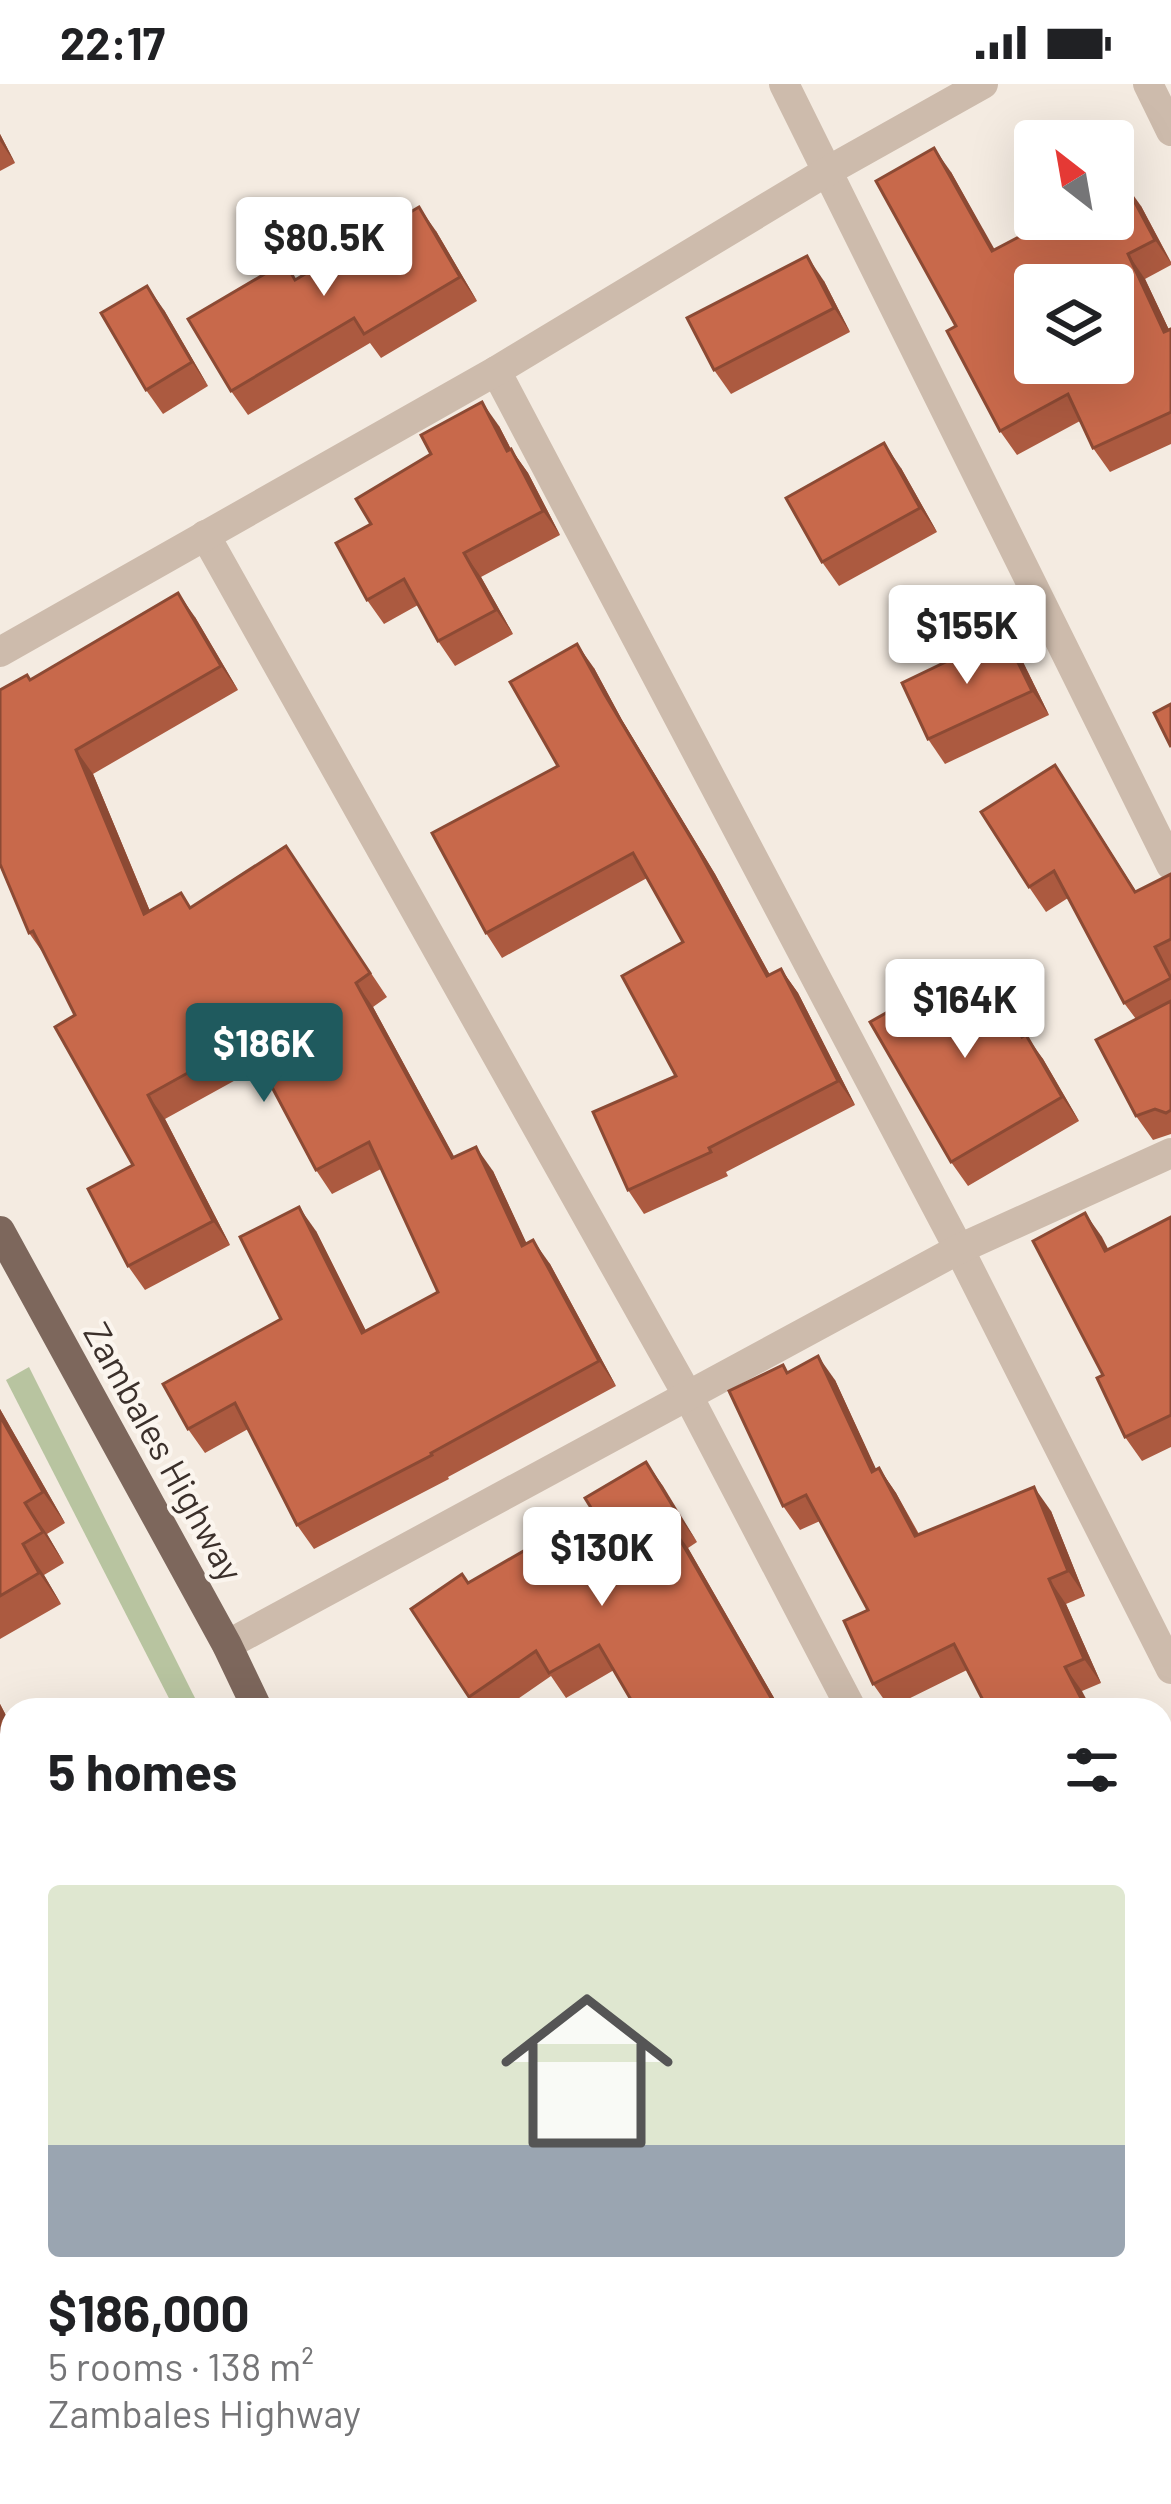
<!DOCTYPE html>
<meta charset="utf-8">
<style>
:root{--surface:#fff;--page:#f6f6f6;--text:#202124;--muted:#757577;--accent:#1f5a5e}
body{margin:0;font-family:Barlow,sans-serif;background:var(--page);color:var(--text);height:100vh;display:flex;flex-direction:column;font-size:45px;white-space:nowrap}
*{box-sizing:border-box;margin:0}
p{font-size:39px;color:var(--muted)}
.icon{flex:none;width:66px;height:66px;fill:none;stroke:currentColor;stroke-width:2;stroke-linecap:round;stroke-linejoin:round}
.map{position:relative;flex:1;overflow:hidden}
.side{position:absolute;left:0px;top:1614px;width:1173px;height:807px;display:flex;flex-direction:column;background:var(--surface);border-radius:36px 36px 0 0;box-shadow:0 12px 48px #0002}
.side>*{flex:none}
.needle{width:78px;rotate:329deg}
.controls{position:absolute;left:1014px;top:36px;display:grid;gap:24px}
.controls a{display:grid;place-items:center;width:120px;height:120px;border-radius:12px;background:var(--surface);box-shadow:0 12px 48px #0002;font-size:60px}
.price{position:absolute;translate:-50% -102px;padding:0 27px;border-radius:12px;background:#fff;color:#222;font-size:39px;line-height:78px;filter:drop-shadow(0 3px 6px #0008)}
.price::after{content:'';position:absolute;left:50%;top:72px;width:36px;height:27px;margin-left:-18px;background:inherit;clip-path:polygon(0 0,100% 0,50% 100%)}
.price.on{background:var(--accent);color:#fff}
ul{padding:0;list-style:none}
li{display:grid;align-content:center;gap:24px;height:636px;padding:0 48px}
li span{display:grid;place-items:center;height:372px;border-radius:12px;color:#555}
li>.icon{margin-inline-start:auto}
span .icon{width:216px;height:216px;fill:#fffc;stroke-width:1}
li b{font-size:51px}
h2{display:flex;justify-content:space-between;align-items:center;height:144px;padding:0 48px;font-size:51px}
.status{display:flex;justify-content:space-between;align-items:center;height:84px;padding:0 60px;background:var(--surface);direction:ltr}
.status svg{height:33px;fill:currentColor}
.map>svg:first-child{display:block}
.green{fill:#b8c4a0}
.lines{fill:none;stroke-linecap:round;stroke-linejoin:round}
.minor{stroke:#cdbbac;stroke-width:30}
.major{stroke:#7d675c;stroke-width:30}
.wall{fill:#ac5a40}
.shaded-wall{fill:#8c4a34}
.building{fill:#c8694b;stroke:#8c4a34;stroke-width:3;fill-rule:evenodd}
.labels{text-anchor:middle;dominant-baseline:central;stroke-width:9;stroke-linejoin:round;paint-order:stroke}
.street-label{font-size:36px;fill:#3b302b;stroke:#fbf5ee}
</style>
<div class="status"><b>22:17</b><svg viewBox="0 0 49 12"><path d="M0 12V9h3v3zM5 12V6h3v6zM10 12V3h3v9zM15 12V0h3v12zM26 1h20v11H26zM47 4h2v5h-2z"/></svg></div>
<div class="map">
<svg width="1171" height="2420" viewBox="0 0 1171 2420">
<rect width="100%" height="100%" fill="#f4ebe1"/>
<!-- green -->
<path class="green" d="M29 1283 201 1626H175L6 1296Z"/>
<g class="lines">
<!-- minor -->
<g class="minor">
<path d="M784 0 1171 781"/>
<path d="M1148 0 1171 47"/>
<path d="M496 287 959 1165 1171 1585"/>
<path d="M205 451 688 1312 852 1626"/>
<path d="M0 568 496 287 826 88 983 0"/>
<path d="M227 1561 959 1165 1171 1069"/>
<path d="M0 2180 12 2176"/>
<path d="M1161 2218 1171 2237"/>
</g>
<!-- major -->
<g class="major">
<path d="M0 1147 227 1561 258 1626"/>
<path d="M644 2409 650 2420"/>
</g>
</g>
<!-- wall -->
<g class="wall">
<path d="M0 50 15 79 0 87Z"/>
<path d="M951 88 994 166 1141 122 1171 178V181L1145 195 1169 246 1171 245V360L1110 388 1093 364 1080 337 1017 371 1000 347 956 242Z"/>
<path d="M436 147 477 217 381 274 370 259 248 331 231 307 297 195Z"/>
<path d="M824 197 850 248 731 310 714 286Z"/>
<path d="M164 226 208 302 163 330 146 306Z"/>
<path d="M499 342 511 365 528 389 560 451 481 493 513 550 455 582 438 557 418 521 384 540 367 516 371 440Z"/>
<path d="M901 384 937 448 839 502 822 478Z"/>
<path d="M195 533 238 606 93 690 150 827 191 824 286 762 387 913 373 923 454 1073 493 1087 526 1159 550 1180 616 1302 448 1393 449 1395 314 1465 297 1441 248 1345 205 1369 188 1345 281 1235 316 1147 366 1247 438 1208 381 1085 332 1110 316 1086 261 982 165 1035 230 1161 145 1206 128 1182 133 1081 75 931 46 873 29 849 30 595Z"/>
<path d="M1004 550 1021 574 1049 631 945 680 928 655Z"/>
<path d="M594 584 622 636 715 790 770 891 781 885 798 909 855 1021 726 1088 728 1092 644 1130 628 1106 676 992 683 858 647 794 502 874 486 849 558 682Z"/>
<path d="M1071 705 1136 808 1171 790V1050L1153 1056 1136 1032V935L1124 919 1068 814 1046 828 1029 803Z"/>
<path d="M995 901 1024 952 1043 975 1079 1037 968 1102 951 1078Z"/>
<path d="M1085 1129 1108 1166 1171 1133V1363L1142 1377 1125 1353 1103 1291Z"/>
<path d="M788 1288 835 1296 876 1386 879 1384 896 1409 919 1450 1051 1427 1085 1512 1066 1520 1101 1599 1082 1607 967 1586 890 1624 873 1600 868 1526 820 1437 800 1446 783 1422Z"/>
<path d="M0 1325 65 1439 47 1450 64 1479 44 1491 61 1520 0 1555Z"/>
<path d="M646 1378 697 1458 688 1464 781 1626H637L614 1586 566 1614 551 1592 502 1626H478L411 1525 468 1499 593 1427Z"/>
<path d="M0 1620 12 1643V2121L6 2124 12 2134V2158L0 2160Z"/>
<path d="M1161 1718 1171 1737V1803L1161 1808Z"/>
</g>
<!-- shaded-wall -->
<g class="shaded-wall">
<path d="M0 50 15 79 0 57Z"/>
<path d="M934 64 951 88 1009 191 992 167Z"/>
<path d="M1124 98 1141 122 1171 179 1155 156Z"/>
<path d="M419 123 436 147 477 217 460 193Z"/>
<path d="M1128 170 1145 195 1171 250 1164 248Z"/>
<path d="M807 172 824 197 850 248 834 224Z"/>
<path d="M147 202 164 226 208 302 192 278Z"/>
<path d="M482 318 499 342 524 391 507 367Z"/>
<path d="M884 359 901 384 937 448 920 424Z"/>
<path d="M511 365 528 389 560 451 543 427Z"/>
<path d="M464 469 481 493 513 550 496 526Z"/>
<path d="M178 509 195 533 238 606 221 582Z"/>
<path d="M1004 550 1021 574 1049 631 1032 607Z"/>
<path d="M577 560 594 584 622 636 715 790 784 917 767 892Z"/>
<path d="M76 666 93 690 161 854 144 830Z"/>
<path d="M1055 681 1071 705 1152 833 1135 808Z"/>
<path d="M978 877 995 901 1039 978 1022 953Z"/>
<path d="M781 885 798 909 855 1021 838 997Z"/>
<path d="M356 899 373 923 468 1098 452 1074Z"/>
<path d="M1026 951 1043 975 1079 1037 1062 1013Z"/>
<path d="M148 1011 165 1035 230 1161 213 1137Z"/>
<path d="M476 1063 493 1087 539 1186 522 1162Z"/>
<path d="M299 1123 316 1147 379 1273 362 1249Z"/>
<path d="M1085 1129 1102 1153 1122 1192 1105 1167Z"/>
<path d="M533 1156 550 1180 616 1302 599 1277Z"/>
<path d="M818 1272 835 1296 889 1413 872 1388Z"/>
<path d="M0 1325 65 1439 43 1408 0 1332Z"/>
<path d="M646 1378 663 1402 697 1458 680 1434Z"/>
<path d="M879 1384 896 1409 932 1476 915 1452Z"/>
<path d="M1034 1403 1051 1427 1085 1512 1068 1487Z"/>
<path d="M25 1419 47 1450 64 1479 43 1448Z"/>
<path d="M671 1440 688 1464 781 1626H778Z"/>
<path d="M23 1460 44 1491 61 1520 39 1489Z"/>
<path d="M1049 1495 1066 1520 1101 1599 1084 1575Z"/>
<path d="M1065 1583 1082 1607 1092 1626H1087Z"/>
<path d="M0 1620 12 1643V1654L0 1631Z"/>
<path d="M1161 1719 1171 1737V1745L1161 1726Z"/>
<path d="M0 2115 12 2134V2139L0 2121Z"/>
</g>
<!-- building -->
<g class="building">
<path d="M934 64 992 167 1053 135H1113V104L1124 98 1155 156 1128 170 1164 248 1171 245V328L1093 364 1068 310 1000 347 947 247 956 242 876 97ZM1035 201H1113V279H1035Z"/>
<path d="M419 123 460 193 364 250 354 234 231 307 188 235 285 178 295 196Z"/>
<path d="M807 172 834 224 714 286 687 234Z"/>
<path d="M147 202 192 278 146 306 101 229Z"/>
<path d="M482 318 507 367 511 365 543 427 464 469 496 526 438 557 404 495 367 516 336 459 371 440 356 415 431 370 421 351Z"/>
<path d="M884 359 920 424 822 478 786 414Z"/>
<path d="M178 509 221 582 76 666 144 830 181 809 190 824 286 762 370 889 356 899 452 1074 476 1063 522 1162 533 1156 599 1277 431 1369 432 1371 297 1441 235 1319 188 1345 163 1300 281 1235 240 1153 299 1123 362 1249 438 1208 369 1058 316 1086 247 956 148 1011 213 1137 128 1182 88 1105 133 1081 55 943 75 931 33 847 29 849 0 780V606L27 591 30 596Z"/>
<path d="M1004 550 1032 607 928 655 902 599Z"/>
<path d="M577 560 605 611 698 766 767 892 781 885 838 997 709 1064 711 1068 628 1106 593 1028 676 992 622 892 683 858 633 769 486 849 432 749 558 682 510 598Z"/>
<path d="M1171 620V663L1154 629Z"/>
<path d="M1055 681 1135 808 1171 790V855L1155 863 1171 894 1124 919 1054 787 1029 803 981 728Z"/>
<path d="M978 877 1022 953 1026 951 1062 1013 951 1078 870 938Z"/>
<path d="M1171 917V1026L1166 1029 1155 1025 1136 1032 1096 956Z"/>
<path d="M1085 1129 1105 1167 1171 1133V1331L1125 1353 1097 1294 1103 1291 1033 1157Z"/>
<path d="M818 1272 872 1388 879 1384 915 1452 1034 1403 1068 1487 1049 1495 1084 1575 1065 1583 1087 1626H988L954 1560 873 1600 844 1537 868 1526 806 1411 783 1422 729 1307 783 1281 787 1289Z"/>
<path d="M0 1332 43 1408 25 1419 43 1448 23 1460 39 1489 0 1512Z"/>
<path d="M646 1378 680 1434 671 1440 778 1626H637L599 1561 549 1589 536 1567 469 1613 411 1525 462 1490 468 1499 593 1427 585 1414Z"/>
<path d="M398 1616 403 1626H379Z"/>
<path d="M0 1631 12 1654V1697L0 1704Z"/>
<path d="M0 1709 12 1732V2077L0 2083Z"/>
<path d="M1161 1726 1171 1745V1770L1161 1775Z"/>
<path d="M1171 2015V2094L1161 2075V2020Z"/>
<path d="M179 2409H386L389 2413 396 2409H420L427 2420H162Z"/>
<path d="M774 2409H906L912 2420H753Z"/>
<path d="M931 2409H987L993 2420H936Z"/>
</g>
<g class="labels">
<!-- street labels -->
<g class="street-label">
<text transform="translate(165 1367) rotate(61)">Zambales Highway</text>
</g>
</g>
</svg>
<div class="controls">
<a><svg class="needle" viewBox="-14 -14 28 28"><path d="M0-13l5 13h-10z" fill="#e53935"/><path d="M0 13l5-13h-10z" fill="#757577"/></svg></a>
<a><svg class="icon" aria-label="layers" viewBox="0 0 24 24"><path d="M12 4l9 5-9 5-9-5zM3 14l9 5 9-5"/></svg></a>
</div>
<b class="price" style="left:324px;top:215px">$80.5K</b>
<b class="price" style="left:967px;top:603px">$155K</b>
<b class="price" style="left:965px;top:977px">$164K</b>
<b class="price on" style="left:264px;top:1021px">$186K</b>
<b class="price" style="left:602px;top:1525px">$130K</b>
<section class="side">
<h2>5 homes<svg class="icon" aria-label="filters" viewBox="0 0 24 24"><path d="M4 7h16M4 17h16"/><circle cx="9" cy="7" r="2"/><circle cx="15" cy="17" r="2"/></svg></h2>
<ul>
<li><span style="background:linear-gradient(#dfe7d0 70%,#9aa5b1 0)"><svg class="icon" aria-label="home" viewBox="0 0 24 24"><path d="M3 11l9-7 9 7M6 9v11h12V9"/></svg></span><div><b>$186,000</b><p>5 rooms · 138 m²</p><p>Zambales Highway</p></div></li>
</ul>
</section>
</div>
